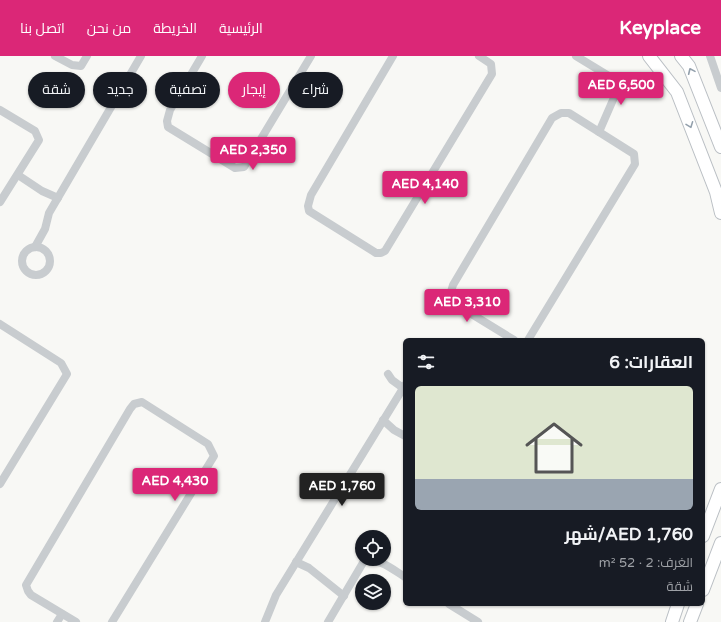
<!DOCTYPE html>
<html lang="ar">
<meta charset="utf-8">
<style>
:root{--surface:#171b24;--page:#20242c;--text:#f1f3f6;--muted:#9ea1a6;--accent:#db2777}
body{margin:0;font-family:"Varela Round",Cairo,sans-serif;background:var(--page);color:var(--text);direction:rtl;height:100vh;display:flex;flex-direction:column;font-size:15px;white-space:nowrap}
*{box-sizing:border-box;margin:0}
p{font-size:13px;color:var(--muted)}
.icon{flex:none;width:22px;height:22px;fill:none;stroke:currentColor;stroke-width:2;stroke-linecap:round;stroke-linejoin:round}
.map{position:relative;flex:1;overflow:hidden;direction:ltr}
.details{position:absolute;left:403px;top:282px;width:302px;height:268px;display:flex;flex-direction:column;background:var(--surface);border-radius:6px;box-shadow:0 1px 3px #0004;direction:rtl}
.details>*{flex:none}
.guide{position:absolute;left:12px;top:16px;width:331px;height:36px;direction:rtl;display:flex;gap:8px}
.fabs{position:absolute;left:355px;top:474px;display:grid;gap:8px}
.fabs a{display:grid;place-items:center;width:36px;height:36px;border-radius:50%;background:var(--surface);box-shadow:0 1px 3px #0004;font-size:20px}
.price{position:absolute;translate:-50% -34px;padding:0 9px;border-radius:4px;background:var(--accent);color:#fff;font-size:13px;line-height:26px;filter:drop-shadow(0 1px 2px #0008)}
.price::after{content:'';position:absolute;left:50%;top:24px;width:12px;height:9px;margin-left:-6px;background:inherit;clip-path:polygon(0 0,100% 0,50% 100%)}
.price.selected{background:#222;color:#fff}
ul{padding:0;list-style:none}
li{display:grid;align-content:center;gap:8px;height:212px;padding:0 12px}
li span{display:grid;place-items:center;height:124px;border-radius:6px;color:#555}
li>.icon{margin-inline-start:auto}
span .icon{width:72px;height:72px;fill:#fffc;stroke-width:1}
li b{font-size:17px}
h2{display:flex;justify-content:space-between;align-items:center;height:48px;padding:0 12px;font-size:17px}
.pill{padding:0 14px;border-radius:18px;background:var(--surface);box-shadow:0 1px 3px #0004;font-size:14px;line-height:36px}
.pill.selected{background:var(--accent);color:#fff}
header{display:flex;align-items:center;gap:24px;box-sizing:border-box;height:56px;padding:0 20px;background:var(--accent);color:#fff}
header strong{font-size:19px}
nav{display:flex;gap:22px;margin-inline-start:auto;font-size:14px}
.map>svg:first-child{display:block}
.lines{fill:none;stroke-linecap:round;stroke-linejoin:round}
.secondary-casing{stroke:#babfc4;stroke-width:14}
.street{stroke:#c8cccf;stroke-width:8}
.secondary{stroke:#fff;stroke-width:12}
.oneway{stroke:#93a0ac}
</style>
<header>
<strong>Keyplace</strong>
<nav><a>الرئيسية</a><a>الخريطة</a><a>من نحن</a><a>اتصل بنا</a></nav>
</header>
<div class="map">
<svg width="721" height="566" viewBox="0 0 721 566">
<rect width="100%" height="100%" fill="#f8f8f5"/>
<g class="lines">
<defs>
<g id="secondary">
<path d="M649 0 677 36 716 136 721 157"/>
<path d="M681 0 689 10 721 91"/>
<path d="M703 480 721 433"/>
<path d="M703 534 721 487"/>
<path d="M672 566 678 548"/>
<path d="M690 566 697 548"/>
</g>
</defs>
<!-- secondary casing -->
<use href="#secondary" class="secondary-casing"/>
<!-- street -->
<g class="street">
<path d="M55 0 72 9 81 10 87 0"/>
<path d="M202 0 170 54 167 65 168 71 235 112 244 111 311 0"/>
<path d="M393 0 311 139 308 150 309 155 376 197H381L385 195 492 18 491 8 479 0"/>
<path d="M576 0 612 22 616 37 599 76"/>
<path d="M710 0 721 32"/>
<path d="M0 54 35 75 39 84 0 146"/>
<path d="M18 119 42 135 58 142"/>
<path d="M35 191 45 173 49 157 141 0"/>
<circle cx="36" cy="205" r="14"/>
<path d="M0 268 61 307 67 318 0 428"/>
<path d="M514 284 452 246C450 239 451 235 453 229L552 62 561 57H569L634 98 635 108 528 284"/>
<path d="M388 318 392 324 403 332"/>
<path d="M383 364 394 374 405 380"/>
<path d="M296 506 309 512 344 540"/>
<path d="M449 548 478 566"/>
<path d="M57 566 62 558"/>
<path d="M76 566 31 539 28 535 26 529 130 353 134 348 142 346 208 388 214 400 112 566"/>
<path d="M265 566 276 539 405 329"/>
<path d="M328 566 364 505C380 502 392 513 405 521"/>
</g>
<!-- secondary -->
<use href="#secondary" class="secondary"/>
</g>
<!-- one-way arrows -->
<defs><path id="oneway-chevron" d="M-2-3.5L2.5 0L-2 3.5" fill="none" stroke-width="1.6" stroke-linecap="round" stroke-linejoin="round"/></defs>
<g class="oneway">
<use href="#oneway-chevron" transform="translate(691 15) rotate(-114)"/>
<use href="#oneway-chevron" transform="translate(690 69) rotate(69)"/>
</g>
</svg>
<div class="fabs">
<a><svg class="icon" aria-label="locate" viewBox="0 0 24 24"><circle cx="12" cy="12" r="6"/><path d="M12 2v4M12 18v4M2 12h4M18 12h4"/></svg></a>
<a><svg class="icon" aria-label="layers" viewBox="0 0 24 24"><path d="M12 4l9 5-9 5-9-5zM3 14l9 5 9-5"/></svg></a>
</div>
<b class="price" style="left:621px;top:50px">AED 6,500</b>
<b class="price" style="left:253px;top:115px">AED 2,350</b>
<b class="price" style="left:425px;top:149px">AED 4,140</b>
<b class="price" style="left:467px;top:267px">AED 3,310</b>
<b class="price" style="left:175px;top:446px">AED 4,430</b>
<b class="price selected" style="left:342px;top:451px">AED 1,760</b>
<div class="guide">
<a class="pill">شراء</a>
<a class="pill selected">إيجار</a>
<a class="pill">تصفية</a>
<a class="pill">جديد</a>
<a class="pill">شقة</a>
</div>
<section class="details">
<h2>العقارات: 6<svg class="icon" aria-label="filters" viewBox="0 0 24 24"><path d="M4 7h16M4 17h16"/><circle cx="9" cy="7" r="2"/><circle cx="15" cy="17" r="2"/></svg></h2>
<ul>
<li><span style="background:linear-gradient(#dfe7d0 75%,#9aa5b1 0)"><svg class="icon" aria-label="home" viewBox="0 0 24 24"><path d="M3 11l9-7 9 7M6 9v11h12V9"/></svg></span><div><b>AED 1,760/شهر</b><p>الغرف: 2 · 52 m²</p><p>شقة</p></div></li>
</ul>
</section>
</div>
